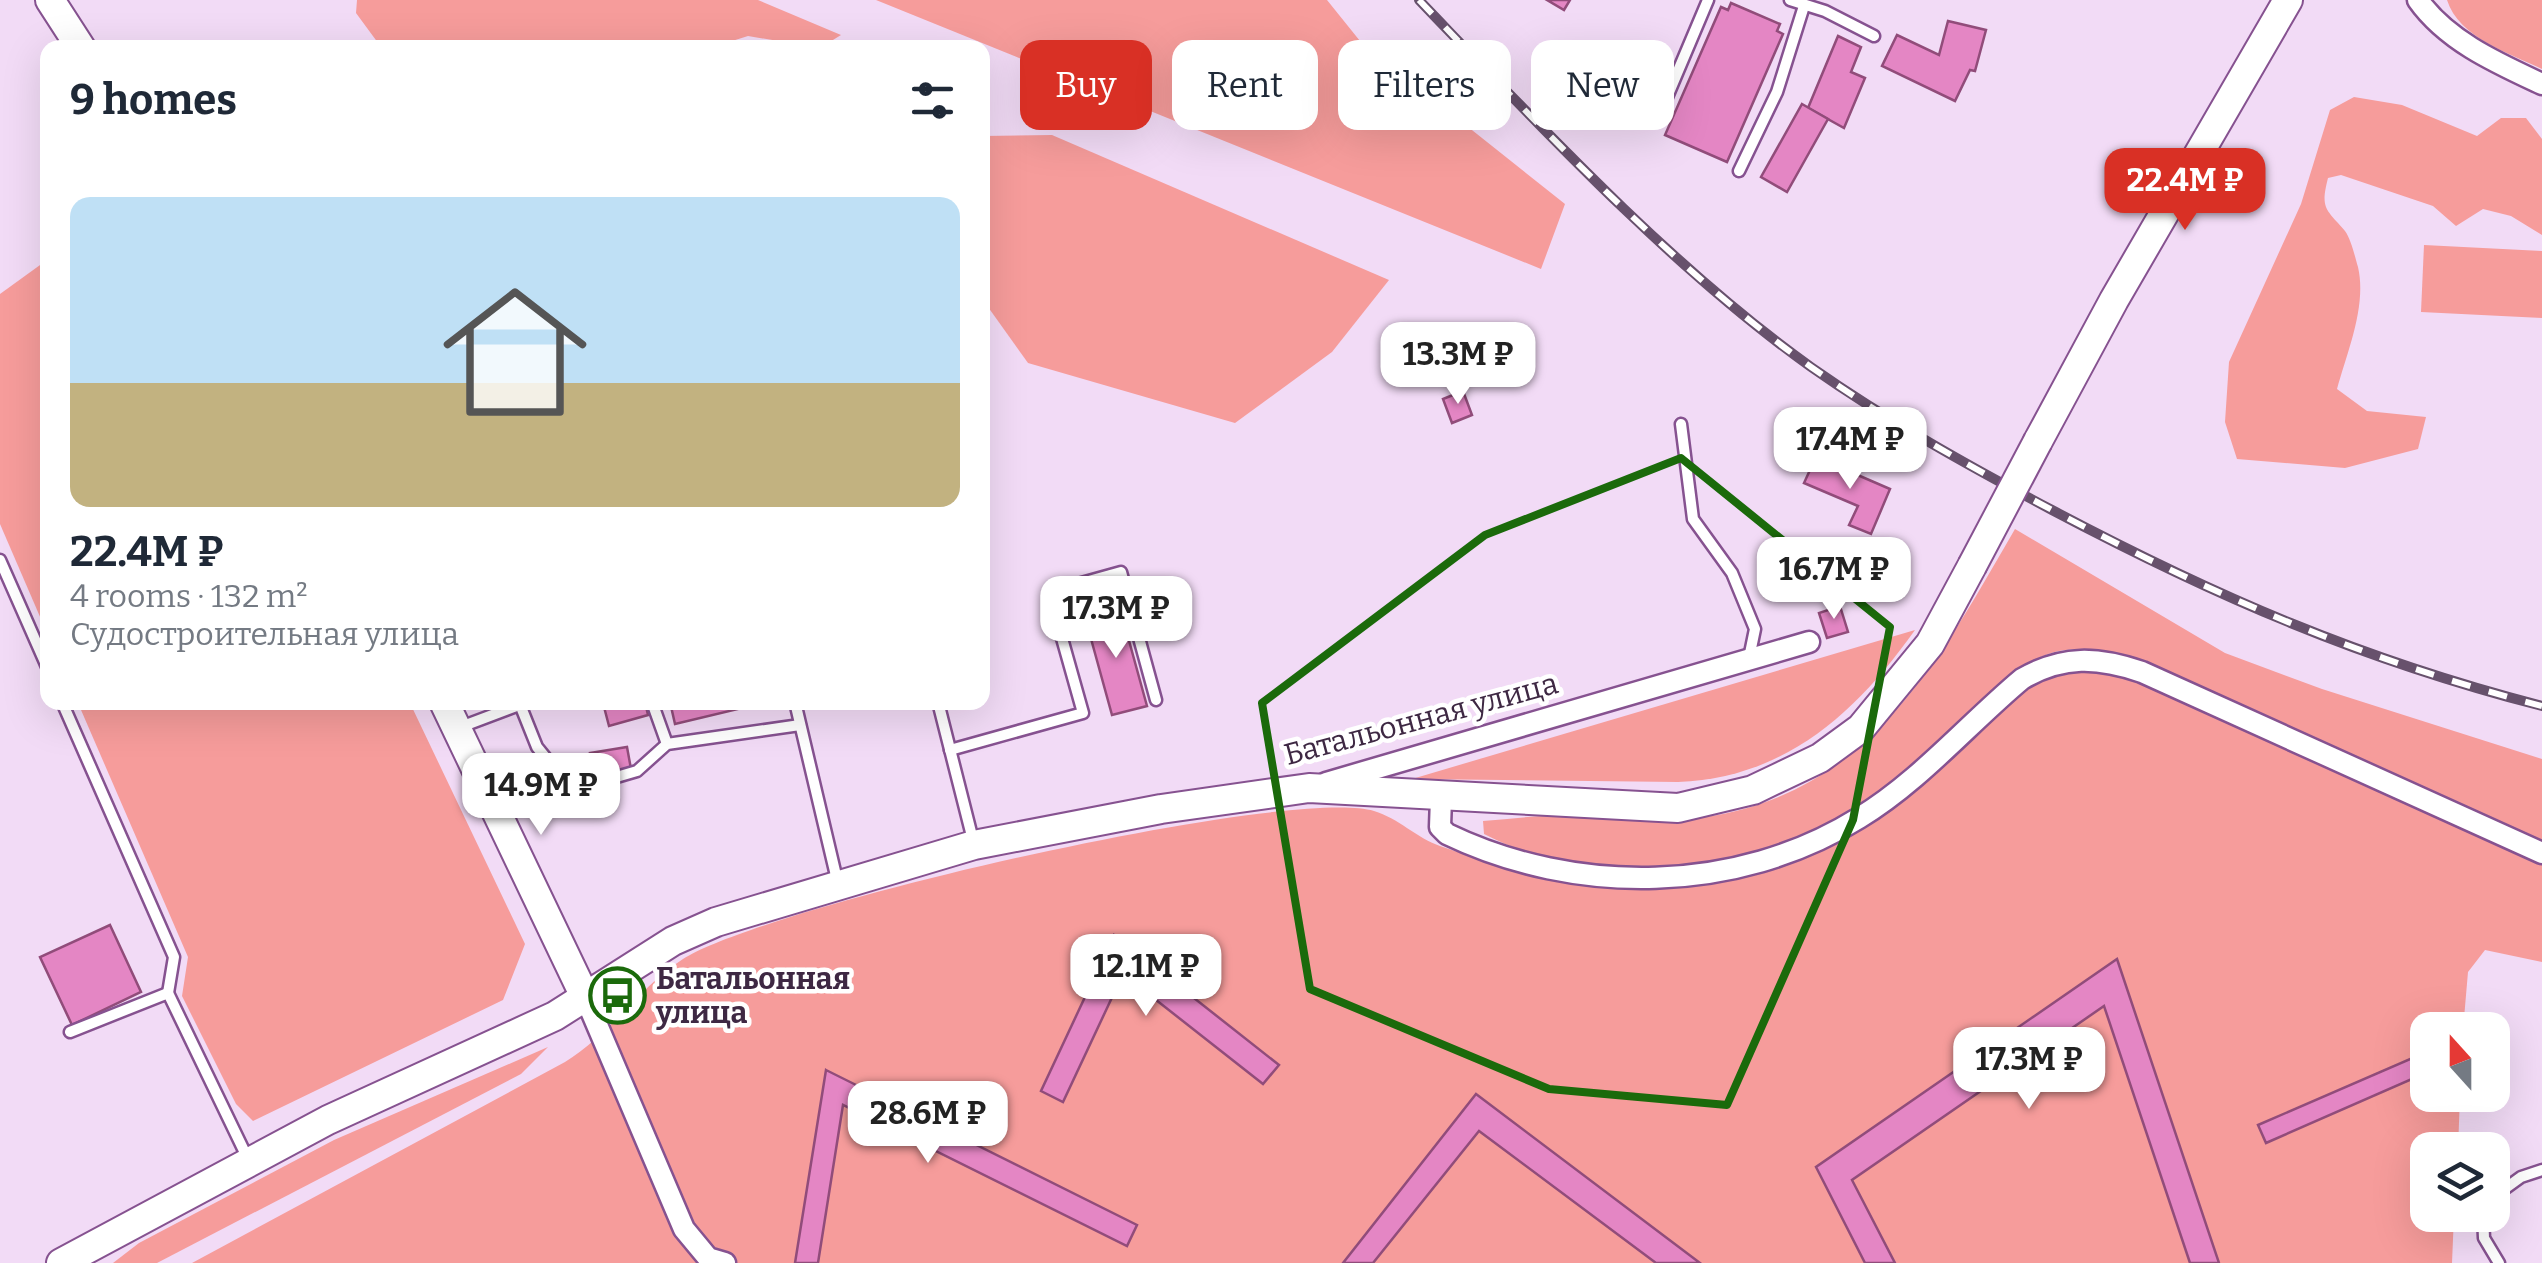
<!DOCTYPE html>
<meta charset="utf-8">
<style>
:root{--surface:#fff;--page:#f6f6f7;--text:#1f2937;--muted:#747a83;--accent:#d93025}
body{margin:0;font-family:Bitter,serif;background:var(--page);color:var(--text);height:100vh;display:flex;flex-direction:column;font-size:38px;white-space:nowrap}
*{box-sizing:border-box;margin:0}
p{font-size:32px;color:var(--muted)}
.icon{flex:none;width:55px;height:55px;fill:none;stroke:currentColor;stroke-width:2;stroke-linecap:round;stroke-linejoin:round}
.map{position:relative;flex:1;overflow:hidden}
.drawer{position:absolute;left:40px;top:40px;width:950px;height:670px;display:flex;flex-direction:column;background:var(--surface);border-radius:20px;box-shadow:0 10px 40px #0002}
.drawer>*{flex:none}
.guide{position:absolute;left:1020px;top:40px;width:950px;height:90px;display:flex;gap:20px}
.needle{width:65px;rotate:339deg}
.buttons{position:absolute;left:2410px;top:1012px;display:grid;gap:20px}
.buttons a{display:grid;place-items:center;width:100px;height:100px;border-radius:20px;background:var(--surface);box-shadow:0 10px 40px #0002;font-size:50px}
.price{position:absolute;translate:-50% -85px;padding:0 22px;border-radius:20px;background:#fff;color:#222;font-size:32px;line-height:65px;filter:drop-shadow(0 2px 5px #0008)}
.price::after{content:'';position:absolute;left:50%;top:60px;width:30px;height:22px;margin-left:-15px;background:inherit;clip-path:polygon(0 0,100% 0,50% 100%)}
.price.on{background:var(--accent);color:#fff}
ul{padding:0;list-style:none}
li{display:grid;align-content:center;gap:20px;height:530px;padding:0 30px}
li span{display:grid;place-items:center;height:310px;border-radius:20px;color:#555}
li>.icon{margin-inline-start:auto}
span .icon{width:180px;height:180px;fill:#fffc;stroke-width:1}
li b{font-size:42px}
h2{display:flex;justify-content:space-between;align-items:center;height:120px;padding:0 30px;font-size:42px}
.chip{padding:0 35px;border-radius:20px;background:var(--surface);box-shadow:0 10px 40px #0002;font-size:35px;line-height:90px}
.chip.on{background:var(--accent);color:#fff}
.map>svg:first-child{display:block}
.green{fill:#f69c9b}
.building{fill:#e486c4;stroke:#914c7a;stroke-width:2.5}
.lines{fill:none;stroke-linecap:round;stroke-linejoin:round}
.lane-casing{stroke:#865290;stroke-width:15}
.street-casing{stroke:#865290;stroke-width:25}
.secondary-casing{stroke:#865290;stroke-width:32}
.lane{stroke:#fff;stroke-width:10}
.street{stroke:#fff;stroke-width:20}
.secondary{stroke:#fff;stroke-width:28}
.rail-casing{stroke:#67516c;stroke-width:10}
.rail{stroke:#fff;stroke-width:6;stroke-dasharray:19;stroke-linecap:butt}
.secondary-bridge-casing{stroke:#865290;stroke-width:32;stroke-linecap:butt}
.secondary-bridge{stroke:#fff;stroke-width:28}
.marked{fill:none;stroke:#1b6a0b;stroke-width:8;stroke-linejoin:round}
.labels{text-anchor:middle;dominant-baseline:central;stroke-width:9;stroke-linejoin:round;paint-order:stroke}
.street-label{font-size:30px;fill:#3e2843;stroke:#fff}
.poi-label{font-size:30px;font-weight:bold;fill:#3e2843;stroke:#fff;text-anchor:start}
</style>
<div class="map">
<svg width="2542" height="1263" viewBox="0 0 2542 1263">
<rect width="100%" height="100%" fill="#f2dbf6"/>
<!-- green -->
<g class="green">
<path d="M357 0H758L841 35 820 48 748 36 710 48 381 47 356 13Z"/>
<path d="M876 0H1327L1360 41 1565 204 1541 269Z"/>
<path d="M2447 0H2542V69C2509 53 2459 38 2447 0Z"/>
<path d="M2354 97 2402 105 2477 136 2501 118H2526L2542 139V235L2511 216 2483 209 2456 226 2433 206 2341 175 2328 178C2320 209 2326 209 2345 231 2351 239 2355 257 2358 267 2367 306 2347 352 2337 389L2367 411 2426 417 2418 449 2345 468 2237 459 2225 422 2229 362 2301 204 2330 110Z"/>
<path d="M1052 135 1389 280 1332 352 1235 423 1028 363 983 300V136Z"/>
<path d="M2424 245 2542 251V318L2421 312Z"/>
<path d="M47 260V633L0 524V294Z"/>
<path d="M2015 529 2225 653 2322 689 2542 759V844L2143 665C2112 653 2081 643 2048 654 1996 672 1946 742 1904 776 1791 869 1616 902 1484 834L1483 821C1508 819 1534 816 1559 815 1602 815 1646 824 1689 819 1865 801 1935 667 2015 529Z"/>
<path d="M1915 630C1856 713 1785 778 1678 782L1412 779Z"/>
<path d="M2073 667 2116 670 2542 859V962L2485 950 2468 972 2463 1030H2428V1095H2460L2458 1150H2428V1215H2454L2452 1263H1700L1476 1094 1343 1263H192L565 1062C611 1034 639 987 683 959 766 906 1285 786 1374 811 1398 818 1417 838 1440 846 1511 871 1617 897 1692 886 1729 881 1792 861 1826 845 1845 835 1862 817 1878 804 1940 755 1999 694 2073 667Z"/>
<path d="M78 703H410L525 944 503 1000 253 1121 236 1104 182 996 188 957Z"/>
<path d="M548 1047 521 1074 157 1263H113L139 1243 334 1140Z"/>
<path d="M1479 1131 1656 1263H1373Z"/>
</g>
<!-- building -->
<g class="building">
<path d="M1547 0H1570L1564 10Z"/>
<path d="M1731 3 1780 24 1777 31 1783 34 1727 162 1665 135 1721 7 1728 10Z"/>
<path d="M1948 21 1986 30 1975 71 1970 70 1955 101 1882 66 1897 35 1939 55Z"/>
<path d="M1838 36 1861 47 1851 72 1865 78 1844 128 1808 108Z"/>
<path d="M1802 104 1828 119 1787 192 1761 177Z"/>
<path d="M1463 391 1472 415 1452 423 1443 399Z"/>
<path d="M1816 457 1890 489 1871 534 1849 525 1858 506 1804 483Z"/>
<path d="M1800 546 1825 554 1818 575 1793 567Z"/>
<path d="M1840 606 1848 632 1827 638 1819 613Z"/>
<path d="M1120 608 1147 706 1112 715 1085 617Z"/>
<path d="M645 702 648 715 609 726 603 703Z"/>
<path d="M670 702H767L675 724Z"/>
<path d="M627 747 631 769 594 776 590 753Z"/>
<path d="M110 925 141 992 72 1025 40 957Z"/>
<path d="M1114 935 1279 1065 1263 1084 1123 974 1063 1102 1041 1091Z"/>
<path d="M2117 959 2219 1263H2190L2104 1006 1852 1180 1895 1263H1865L1816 1167Z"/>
<path d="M2424 1053 2428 1072 2266 1143 2258 1125Z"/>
<path d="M826 1070 1137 1225 1127 1246 843 1105 818 1263H795Z"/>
<path d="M1476 1094 1700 1263H1656L1479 1131 1373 1263H1343Z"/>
</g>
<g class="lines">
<defs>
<g id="lane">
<path d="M1790 0 1825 11 1874 36"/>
<path d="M1659 116 1708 0"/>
<path d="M1739 171 1777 92 1804 6"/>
<path d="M1681 424 1693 519 1732 573 1755 629 1749 658"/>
<path d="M0 560 48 669"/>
<path d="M62 702 174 957 168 993"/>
<path d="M519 702 537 747 572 790 637 771 667 744 800 725"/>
<path d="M652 702 667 744"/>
<path d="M795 702 838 884"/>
<path d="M938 702 974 844"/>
<path d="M458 728 519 705"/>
<path d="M950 750 1083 713 1049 592 1121 572 1156 700"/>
<path d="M70 1032 168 993 248 1159"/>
<path d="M2492 1198 2521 1177 2542 1170"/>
<path d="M2483 1215 2484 1238 2499 1263"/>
</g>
<g id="street">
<path d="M2418 0C2447 41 2497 63 2542 84"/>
<path d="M1326 783 1809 642"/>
<path d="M1441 798 1440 827 1447 834C1576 896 1737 894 1859 818 1920 781 1968 724 2022 679 2063 655 2098 657 2142 672L2542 853"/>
<path d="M586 999 684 1229 708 1258 725 1263"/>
</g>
<g id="secondary">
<path d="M50 0 81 48"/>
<path d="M2038 441 2114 300 2288 0"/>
<path d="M444 702 586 999"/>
<path d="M61 1263 328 1120 555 1016 673 941 716 922 974 845 1161 809 1309 788 1678 808 1753 790 1820 758 1861 728 1930 644 1972 566"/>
</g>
</defs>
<!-- lane casing -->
<use href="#lane" class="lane-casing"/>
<!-- street casing -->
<use href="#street" class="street-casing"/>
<!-- secondary casing -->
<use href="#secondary" class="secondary-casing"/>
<!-- lane -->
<use href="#lane" class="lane"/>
<!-- street -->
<use href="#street" class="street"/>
<!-- secondary -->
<use href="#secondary" class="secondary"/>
<defs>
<path id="rail" d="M1419 0C1538 124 1672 268 1811 367 1888 421 1969 466 2052 510 2217 597 2360 659 2542 706"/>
</defs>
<!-- rail casing -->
<use href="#rail" class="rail-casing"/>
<!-- rail -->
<use href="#rail" class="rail"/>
<defs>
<path id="secondary-bridge" d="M1972 566 2038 441"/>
</defs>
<!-- secondary-bridge casing -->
<use href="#secondary-bridge" class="secondary-bridge-casing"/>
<!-- secondary-bridge -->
<use href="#secondary-bridge" class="secondary-bridge"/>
</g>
<!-- marked area -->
<path class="marked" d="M1681 458 1890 627 1853 820 1727 1105 1549 1089 1310 989 1262 703 1485 535Z"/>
<!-- icons -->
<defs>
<symbol id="bus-ring" viewBox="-11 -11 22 22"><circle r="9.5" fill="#fff" stroke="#1b6a0b" stroke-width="1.5"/><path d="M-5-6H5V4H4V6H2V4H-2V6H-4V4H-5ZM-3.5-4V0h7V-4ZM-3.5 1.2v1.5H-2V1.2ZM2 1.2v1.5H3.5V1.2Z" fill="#1b6a0b"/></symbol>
</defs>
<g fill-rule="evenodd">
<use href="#bus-ring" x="586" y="964" width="63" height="63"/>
</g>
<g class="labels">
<!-- street labels -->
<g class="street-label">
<text transform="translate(1421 719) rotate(-15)">Батальонная улица</text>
</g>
<!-- poi labels -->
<g class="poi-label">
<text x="656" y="979">Батальонная<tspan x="656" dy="34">улица</tspan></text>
</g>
</g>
</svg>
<div class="buttons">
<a><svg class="needle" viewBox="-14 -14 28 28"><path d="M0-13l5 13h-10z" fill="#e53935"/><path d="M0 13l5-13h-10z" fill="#747a83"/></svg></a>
<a><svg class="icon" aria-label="layers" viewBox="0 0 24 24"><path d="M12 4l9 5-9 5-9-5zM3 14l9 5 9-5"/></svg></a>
</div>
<b class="price on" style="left:2185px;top:233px">22.4M ₽</b>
<b class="price" style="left:1458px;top:407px">13.3M ₽</b>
<b class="price" style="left:1850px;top:492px">17.4M ₽</b>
<b class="price" style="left:1834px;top:622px">16.7M ₽</b>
<b class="price" style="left:1116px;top:661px">17.3M ₽</b>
<b class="price" style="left:541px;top:838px">14.9M ₽</b>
<b class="price" style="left:1146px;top:1019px">12.1M ₽</b>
<b class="price" style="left:2029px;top:1112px">17.3M ₽</b>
<b class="price" style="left:928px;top:1166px">28.6M ₽</b>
<div class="guide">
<a class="chip on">Buy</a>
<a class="chip">Rent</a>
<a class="chip">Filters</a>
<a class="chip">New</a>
</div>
<section class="drawer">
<h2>9 homes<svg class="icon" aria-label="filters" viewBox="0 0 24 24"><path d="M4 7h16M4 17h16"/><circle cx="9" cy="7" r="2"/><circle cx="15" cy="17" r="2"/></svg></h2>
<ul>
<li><span style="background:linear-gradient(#bfe0f5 60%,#c2b280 0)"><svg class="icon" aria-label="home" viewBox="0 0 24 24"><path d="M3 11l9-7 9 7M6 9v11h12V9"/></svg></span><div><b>22.4M ₽</b><p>4 rooms · 132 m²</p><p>Судостроительная улица</p></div></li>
</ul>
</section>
</div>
